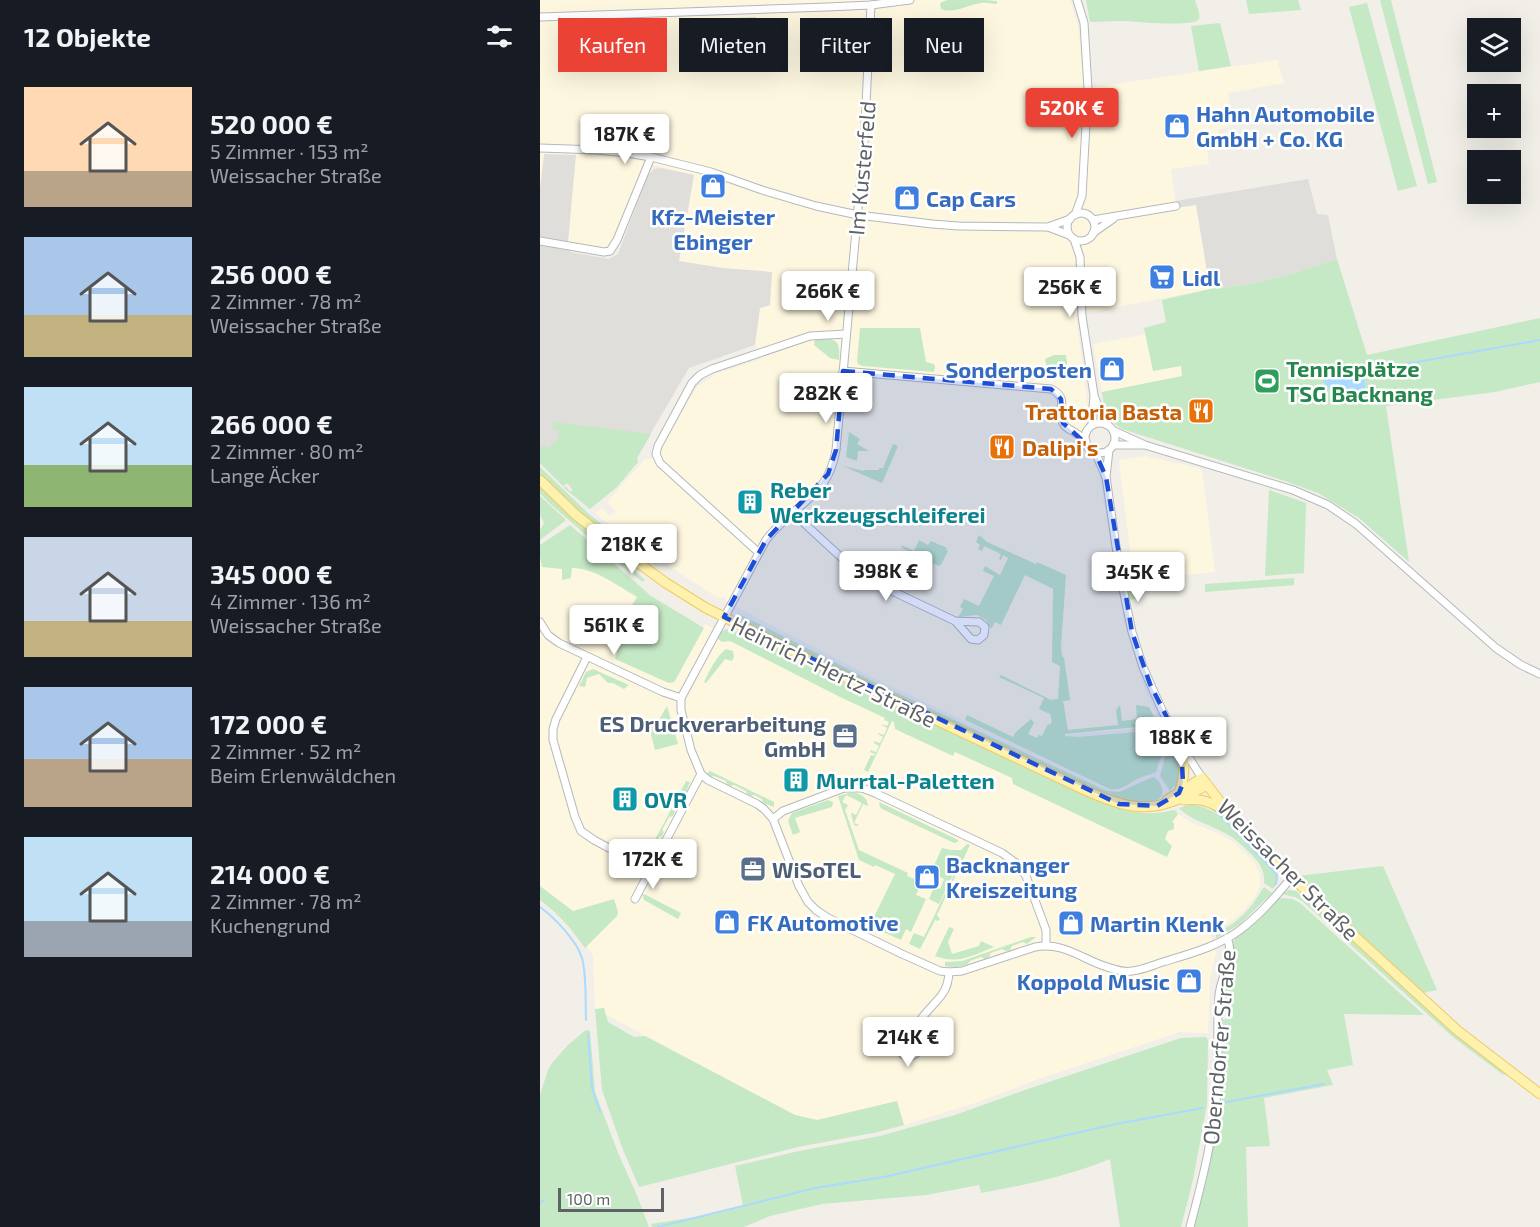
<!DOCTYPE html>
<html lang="de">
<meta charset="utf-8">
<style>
:root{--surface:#171b24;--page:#242831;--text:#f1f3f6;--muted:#9ea1a6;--accent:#ea4335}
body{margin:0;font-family:"Exo 2",sans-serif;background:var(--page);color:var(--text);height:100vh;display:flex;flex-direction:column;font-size:22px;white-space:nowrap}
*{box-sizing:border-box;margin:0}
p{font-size:20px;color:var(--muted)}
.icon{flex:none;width:33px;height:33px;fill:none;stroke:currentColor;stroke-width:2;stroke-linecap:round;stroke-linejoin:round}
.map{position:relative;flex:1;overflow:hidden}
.sheet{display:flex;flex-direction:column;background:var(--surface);width:540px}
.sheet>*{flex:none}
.hud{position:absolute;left:18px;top:18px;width:570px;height:54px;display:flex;gap:12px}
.fabs{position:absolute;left:927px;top:18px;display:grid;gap:12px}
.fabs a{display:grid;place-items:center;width:54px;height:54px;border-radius:0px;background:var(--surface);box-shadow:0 6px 24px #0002;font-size:30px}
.scale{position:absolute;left:18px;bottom:15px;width:106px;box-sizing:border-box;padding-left:6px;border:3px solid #5f6368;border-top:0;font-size:16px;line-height:21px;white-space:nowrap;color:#5f6368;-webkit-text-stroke:4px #fff;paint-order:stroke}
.price{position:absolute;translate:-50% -51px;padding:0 14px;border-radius:6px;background:#fff;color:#222;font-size:20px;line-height:39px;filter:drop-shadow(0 2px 3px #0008)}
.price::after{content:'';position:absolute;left:50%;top:36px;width:18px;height:14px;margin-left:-9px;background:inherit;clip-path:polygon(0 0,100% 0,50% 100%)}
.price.current{background:var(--accent);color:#fff}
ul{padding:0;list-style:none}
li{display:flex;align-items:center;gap:18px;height:150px;padding:0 24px}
li span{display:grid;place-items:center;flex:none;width:168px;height:120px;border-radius:0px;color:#555}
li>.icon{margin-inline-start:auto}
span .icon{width:72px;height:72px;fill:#fffc;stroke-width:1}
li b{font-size:26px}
h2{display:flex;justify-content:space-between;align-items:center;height:72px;padding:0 24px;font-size:26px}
.chip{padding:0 21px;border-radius:0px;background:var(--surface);box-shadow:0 6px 24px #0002;font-size:21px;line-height:54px}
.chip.current{background:var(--accent);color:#fff}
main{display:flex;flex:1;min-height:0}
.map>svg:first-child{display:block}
.commercial{fill:#fef7e0}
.industrial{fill:#e0deda}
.green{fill:#c5e8c5}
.water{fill:#aadaff}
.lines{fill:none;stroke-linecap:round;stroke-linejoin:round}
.stream{stroke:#aadaff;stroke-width:2}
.minor-casing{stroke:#b5b8bc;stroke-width:9}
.major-casing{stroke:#f2c960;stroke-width:11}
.minor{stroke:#fff;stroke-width:7}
.major{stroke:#fff2af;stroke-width:9}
.marked{fill:#1d4ed8;fill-opacity:0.2;stroke:#1d4ed8;stroke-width:4.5;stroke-dasharray:12 8;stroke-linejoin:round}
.labels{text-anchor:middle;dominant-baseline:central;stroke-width:5;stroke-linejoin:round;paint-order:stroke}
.shop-label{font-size:22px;font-weight:bold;fill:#366cbe;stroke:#fff;text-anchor:start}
.street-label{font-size:22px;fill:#5f6368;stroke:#fff}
.leisure-label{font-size:22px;font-weight:bold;fill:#27864d;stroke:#fff;text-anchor:start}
.food-label{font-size:22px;font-weight:bold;fill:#c56008;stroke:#fff;text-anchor:end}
.culture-label{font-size:22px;font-weight:bold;fill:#0d838f;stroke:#fff;text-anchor:start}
.service-label{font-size:22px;font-weight:bold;fill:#4e5e75;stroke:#fff;text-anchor:end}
</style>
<main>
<section class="sheet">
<h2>12 Objekte<svg class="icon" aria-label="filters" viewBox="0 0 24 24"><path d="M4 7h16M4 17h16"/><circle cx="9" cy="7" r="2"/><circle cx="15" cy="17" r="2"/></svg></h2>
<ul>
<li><span style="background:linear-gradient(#ffd9b3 70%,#b9a48a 0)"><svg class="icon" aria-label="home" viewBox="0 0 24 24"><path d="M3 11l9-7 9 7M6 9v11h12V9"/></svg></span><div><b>520 000 €</b><p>5 Zimmer · 153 m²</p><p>Weissacher Straße</p></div></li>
<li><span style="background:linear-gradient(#a9c7e8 65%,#c2b280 0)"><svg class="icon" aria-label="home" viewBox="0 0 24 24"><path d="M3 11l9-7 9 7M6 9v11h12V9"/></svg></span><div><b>256 000 €</b><p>2 Zimmer · 78 m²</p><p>Weissacher Straße</p></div></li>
<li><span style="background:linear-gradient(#bfe0f5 65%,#8fb573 0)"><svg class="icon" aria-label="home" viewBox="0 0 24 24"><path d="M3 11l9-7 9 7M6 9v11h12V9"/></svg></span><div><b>266 000 €</b><p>2 Zimmer · 80 m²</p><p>Lange Äcker</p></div></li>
<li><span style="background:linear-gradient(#c9d6e8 70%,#c2b280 0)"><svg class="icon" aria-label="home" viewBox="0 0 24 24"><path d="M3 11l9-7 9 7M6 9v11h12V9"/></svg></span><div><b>345 000 €</b><p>4 Zimmer · 136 m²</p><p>Weissacher Straße</p></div></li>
<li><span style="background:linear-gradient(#a9c7e8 60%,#b9a48a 0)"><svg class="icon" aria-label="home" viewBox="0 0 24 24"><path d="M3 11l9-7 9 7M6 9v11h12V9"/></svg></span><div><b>172 000 €</b><p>2 Zimmer · 52 m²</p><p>Beim Erlenwäldchen</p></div></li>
<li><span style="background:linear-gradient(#bfe0f5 70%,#9aa5b1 0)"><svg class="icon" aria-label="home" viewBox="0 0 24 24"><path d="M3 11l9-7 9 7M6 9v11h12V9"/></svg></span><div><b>214 000 €</b><p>2 Zimmer · 78 m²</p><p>Kuchengrund</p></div></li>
</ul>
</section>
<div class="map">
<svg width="1000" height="1227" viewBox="0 0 1000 1227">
<rect width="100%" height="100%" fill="#f1efe8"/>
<!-- commercial -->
<g class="commercial">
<path d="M0 0H530L538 25 543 80 555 87 737 60 744 83 688 93 692 125 678 130 679 134 667 150 669 164 631 169 636 208 656 205 670 289 536 315 549 418 544 428V441L550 452 557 460 584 623 605 689 622 726 526 735 513 762 335 679 185 601 187 596 183 598 177 597 91 542 56 514 61 508 70 516 76 512 67 502 104 460 119 458V452L154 391 160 385 175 374 222 359 215 345 220 308 230 305 232 272 182 268 139 261 154 175 104 163 74 238 69 245 64 247 58 248 28 242 35 155 0 189Z"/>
<path d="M606 334 613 370 641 366 643 376 562 392 553 344Z"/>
<path d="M606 456 662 469 675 572 594 580 579 463 580 460Z"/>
<path d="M30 525 67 559 111 596 76 659 129 683H132L136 681 165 624 619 838 638 814 650 822 680 834 696 844 714 862 720 873V886L712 901 699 915 688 924 670 934 676 953 670 979 668 1033 640 1032 501 1078 432 1104 364 1125 357 1101 277 1120 255 1115 55 1009 53 956 31 923 0 897V545Z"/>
</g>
<!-- industrial -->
<g class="industrial">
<path d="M4 154 36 155 28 242 30 252 69 259 78 254 108 175 114 169 121 168 154 175 139 261 182 268 232 272 230 305 220 308 215 345 149 368 105 443 97 458 98 459 75 485 30 493 33 489 27 483 23 486 0 463V189Z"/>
<path d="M768 179 777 214 788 215 797 259 744 276 706 285 670 289 656 205 636 208 635 201Z"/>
</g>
<!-- green -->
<g class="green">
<path d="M407 0H444L457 1V4C452 4 446 2 441 3 427 5 415 14 401 9L400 3Z"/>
<path d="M546 0H655C656 4 661 14 659 19 654 28 591 21 579 21 569 21 560 22 550 22Z"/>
<path d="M706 0H758L761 10 709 14Z"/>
<path d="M840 0H851L897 182 888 184Z"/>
<path d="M827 3 877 186 858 191 809 7Z"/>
<path d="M216 17 215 30 178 29V19Z"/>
<path d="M680 23 691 66 659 71 651 26Z"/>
<path d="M797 259 827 355 1000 318V382L955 392 846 406 869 562 819 518 778 493 745 481 582 429C564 416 565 413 562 392L642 376 641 366 613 371 604 328 626 322 622 300 670 289 706 285 744 276Z"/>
<path d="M320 328H380L386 362 394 364 395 367 394 372 322 366 318 364 317 361Z"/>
<path d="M283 338C299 339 300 345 299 360L290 358 274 345 275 339Z"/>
<path d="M514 355H526L528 371H512L507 368 505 359Z"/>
<path d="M418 366 466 370 468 372 469 377 414 372V369Z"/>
<path d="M13 422 111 434 97 458 98 462 77 487 50 509 24 488 25 486 31 492 33 490 27 483 23 486 0 463V448L4 445 8 448 18 438 19 430 13 429Z"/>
<path d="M309 432 320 439 317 444 329 451H318L317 461 306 457Z"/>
<path d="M353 444 358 446 342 483 303 466 324 471V470H339V468H343Z"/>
<path d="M0 467 50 515 86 542 116 562 115 564C74 547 31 506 0 475Z"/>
<path d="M0 487 31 516 105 580 103 582 77 562 7 501 0 493Z"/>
<path d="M729 490 766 503 764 573 725 576Z"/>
<path d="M0 496 26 520 0 540V530L4 523 0 515Z"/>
<path d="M30 525 111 596 164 628 134 682 129 683 75 659 82 637 91 623 84 619 97 597C78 586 55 568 32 568L31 578 22 580V569L2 567 0 557V545Z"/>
<path d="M439 535 447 542 496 564 497 562 526 575 521 646 522 656 524 658 530 700 523 701 528 730 578 725 576 710 580 705 582 721 597 719 596 705 609 707 618 725 525 734V736L538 737 620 730 625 744 616 772C609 775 603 776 597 779 587 784 582 791 570 789L425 720 427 715 473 737 476 732 491 719 494 723 488 734 497 738 499 735 502 736 508 724 510 725 512 721 510 714 499 709 504 698 459 677 461 675 511 700 518 699 520 666 512 662 513 589 485 575 461 625 455 622 451 629 446 620 437 615 418 617 423 609 420 607 424 599 439 606 454 576 443 571 445 566 460 575 468 558 463 555 461 560 459 559 461 554 444 546 442 551 438 549 440 545 436 542Z"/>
<path d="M379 540 388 545 391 541 407 548 406 550 408 551 401 565 399 566 362 548 361 545 374 551Z"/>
<path d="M591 558 597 599 587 600 580 560Z"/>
<path d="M754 578V585L665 592V584Z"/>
<path d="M197 613 340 685 554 785 567 791 579 792 613 777C618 779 620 783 622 788 628 810 581 801 571 798L333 687 203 621 199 617Z"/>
<path d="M186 629 197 631 573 807C594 814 614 815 635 810L638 814 632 822 634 823V829L628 831 625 839 632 846 627 857 473 784 472 778 415 752 413 756 355 729 354 722 352 721 328 772 324 770 331 755 334 756 335 754 330 752 331 750 336 752 339 746 334 743V741L340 743 343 737 338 734V733L344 735 347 728 342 725V724L347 726 349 722 344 720 345 718 298 696 192 642 188 641 182 642 177 638 181 632Z"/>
<path d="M186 649 193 651 194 657 192 661 185 659 166 683 164 682C170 670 176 657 186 649Z"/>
<path d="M53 669 89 685 84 689 73 683H68L59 674 47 678 45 687 39 686 46 672Z"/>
<path d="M127 706 138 744 115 750 109 727 117 723Z"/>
<path d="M625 732 640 769V777L637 786H634L630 791 620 776 627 751Z"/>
<path d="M170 771 234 802V807L223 803 222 799 214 795 211 796 207 794 206 791 194 785 190 786 187 785 186 781 174 776 171 777 166 774Z"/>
<path d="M146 781 150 782 145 795 144 797H140L134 809 135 812 133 816 129 817 122 830 124 832 122 836 119 837 112 848 114 851 109 858 107 855Z"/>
<path d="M309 793C319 792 327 796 328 806L323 804 314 823 319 825 317 826 314 825 311 814 312 813 316 815 322 803 306 795 302 802 308 805 305 810 319 850 368 873 367 876 377 880 375 883 380 886 376 895 386 899 371 932 366 929 361 940 332 927 334 917 355 874 335 865 334 867 319 860 298 796Z"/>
<path d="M288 800 293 802 292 807 255 818 260 832 253 835 248 821 252 813Z"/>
<path d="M339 802 418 840V842L414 843 342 809 340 807Z"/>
<path d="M651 804 663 807 678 814 679 813 735 870C739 878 739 882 733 889L724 883C725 871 720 863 711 854 703 846 695 838 685 833 669 824 652 821 639 808Z"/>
<path d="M427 844 430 845 397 915 400 919 398 921 395 920 380 949 369 944 374 933 384 937 421 860 420 856 419 862 399 904 389 899 394 887 400 889 404 879 391 872 402 848 411 850H421Z"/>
<path d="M843 866 897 990 883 993 758 876Z"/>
<path d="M0 886 33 911 74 899 78 912 77 916 45 948C30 927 21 916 0 900Z"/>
<path d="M724 887 732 893 700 924 676 938V934C701 920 709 911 724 887Z"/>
<path d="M749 890 756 891 760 894 919 1037 964 1071 966 1075 962 1074 913 1037 762 901 755 897 741 894Z"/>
<path d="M102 894 106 895 141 913 138 919 104 900Z"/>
<path d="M738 898 752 899 760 903 884 1015 804 1014 813 1065 787 1070 793 1085 724 1098 730 1146 706 1147 708 1227H653L666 1175 680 1023 682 1020 693 1017V1014L681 1011C683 992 687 978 692 960 694 951 691 944 696 937Z"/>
<path d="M409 927 414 929 408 942 412 954 439 946 441 941 454 947C433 955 418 965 395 956Z"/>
<path d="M491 937H496L487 944 483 942 472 946 470 950 466 951 462 949 451 953 449 957 445 959 441 957 430 961 428 964C421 967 412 968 405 966V962L422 961Z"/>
<path d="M64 1008 68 1022 94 1037 105 1036 255 1115 277 1120 357 1101 364 1125 338 1132 258 1147 99 1187 83 1150 62 1090 55 1009Z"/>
<path d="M46 1030 50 1031 55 1092 78 1153 96 1193 109 1227H0V1095L8 1070 12 1063 28 1045Z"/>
<path d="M665 1037 667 1038 668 1042 667 1105 653 1180 641 1227H580L570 1159C529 1176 484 1185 441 1193L439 1185 386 1195 282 1204 230 1216 204 1227H112L111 1224 175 1214 203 1205 195 1166 259 1151 340 1136 415 1115 485 1090 641 1038Z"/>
</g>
<!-- water -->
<path class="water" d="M816 369 821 371C839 404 793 403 783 380L786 376Z"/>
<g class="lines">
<!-- stream -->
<g class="stream">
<path d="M821 372 1000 340"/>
<path d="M669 807 677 812 732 869 737 875 736 884"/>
<path d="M0 907C14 917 37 941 42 958 47 977 45 1000 46 1020"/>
<path d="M48 1034 52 1088 60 1112"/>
<path d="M681 1103 784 1084"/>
<path d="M0 1203 4 1200"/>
<path d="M118 1227 275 1188 344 1177 576 1124 663 1108"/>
</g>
<defs>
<g id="minor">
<path d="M331 5 324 143 296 450C294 461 290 473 284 482 268 504 242 518 226 540L141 698V710L151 750 161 774 168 780 217 804 224 809 233 819 259 886 268 902 276 910 288 918 362 954 400 971 409 972 422 971 495 947C526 941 546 963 574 969 580 971 586 972 592 971 603 970 613 965 623 962 649 954 679 946 700 930 720 915 736 896 752 877"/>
<path d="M0 17 287 7 331 5 370 0"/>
<path d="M0 148 57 150 87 153 111 157 171 172 222 190 276 206 318 215 392 224 419 226 508 227 530 219"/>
<circle cx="541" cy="227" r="14"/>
<path d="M535 215 542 196 548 89 544 23 537 0"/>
<path d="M553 220 636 206"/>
<path d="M508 227 529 235"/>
<path d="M553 233 573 219"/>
<path d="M534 239 540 257 542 316 554 395 552 425"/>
<path d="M0 241 64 252 70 251 77 240 111 157"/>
<path d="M303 371 511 389C530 398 517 410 523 423 526 429 530 429 534 432 538 434 542 438 546 441"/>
<path d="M555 398 565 424"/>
<circle cx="560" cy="438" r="15"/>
<path d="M574 431 605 445 753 490 788 505 816 524 956 648 981 665 1000 674"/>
<path d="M573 445H603"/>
<path d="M569 450 566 477 580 574 592 632 603 667 622 710 641 745 662 778"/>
<path d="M555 452 566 477"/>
<path d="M252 512 318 573 329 580 415 621 439 622 445 627 444 635 438 640 431 639 415 621"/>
<path d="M218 552 120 463 116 454 118 446 152 383 160 375 172 369 270 336 306 334"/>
<path d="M0 622 8 635 19 643 123 692 141 698"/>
<path d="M47 657 16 719 13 729V740L35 817 41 831 54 840 110 870"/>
<path d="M233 819 243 811 304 788H322L335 793 462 853 476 863 486 876 506 930V945"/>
<path d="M95 899 161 774"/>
<circle cx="369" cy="1045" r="11"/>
<path d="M373 1035C376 1027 380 1020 385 1014 398 998 408 994 409 972"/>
<path d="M650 1227C662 1182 673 1138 677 1092 680 1060 676 1027 679 995 681 975 696 957 687 938"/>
</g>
<g id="major">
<path d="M0 480 36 515 82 551 126 583 166 608 303 676 547 791C599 814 618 812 667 785"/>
<path d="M639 793C646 774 644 764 641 745"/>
<path d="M627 800 662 778 687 811 707 833 784 908 917 1030 1000 1094"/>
<path d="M644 800C659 798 669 801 682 809"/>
</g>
</defs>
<!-- minor casing -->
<use href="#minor" class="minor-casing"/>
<!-- major casing -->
<use href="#major" class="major-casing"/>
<!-- minor -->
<use href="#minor" class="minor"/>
<!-- major -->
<use href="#major" class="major"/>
</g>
<!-- marked area -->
<path class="marked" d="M303 371 511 389 521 399 523 423 555 452 566 477 592 632 610 684 641 745 643 783 639 793 617 806 579 804 184 617 226 540 288 474 296 450Z"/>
<!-- icons -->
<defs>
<symbol id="shop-square" viewBox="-11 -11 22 22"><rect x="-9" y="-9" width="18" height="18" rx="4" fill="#3f7fe0" stroke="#fff"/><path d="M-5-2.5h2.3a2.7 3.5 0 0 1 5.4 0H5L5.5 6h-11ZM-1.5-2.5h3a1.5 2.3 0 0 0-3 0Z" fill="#fff"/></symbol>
<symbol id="supermarket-square" viewBox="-11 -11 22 22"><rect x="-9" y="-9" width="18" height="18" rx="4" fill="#3f7fe0" stroke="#fff"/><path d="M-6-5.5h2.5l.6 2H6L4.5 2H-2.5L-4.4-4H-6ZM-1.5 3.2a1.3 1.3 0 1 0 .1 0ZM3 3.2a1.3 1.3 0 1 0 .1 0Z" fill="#fff"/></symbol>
<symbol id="stadium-square" viewBox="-11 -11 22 22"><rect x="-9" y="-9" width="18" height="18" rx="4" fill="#2e9e5b" stroke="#fff"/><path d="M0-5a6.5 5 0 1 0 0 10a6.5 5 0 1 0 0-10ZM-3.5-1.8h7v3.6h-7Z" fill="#fff"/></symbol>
<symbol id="restaurant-square" viewBox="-11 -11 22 22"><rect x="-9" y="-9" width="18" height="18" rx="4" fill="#e8710a" stroke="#fff"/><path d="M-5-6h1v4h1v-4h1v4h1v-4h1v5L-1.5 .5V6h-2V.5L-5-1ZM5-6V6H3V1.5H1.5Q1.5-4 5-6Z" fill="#fff"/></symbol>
<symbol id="building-square" viewBox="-11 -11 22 22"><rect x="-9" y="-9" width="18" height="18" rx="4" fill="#0f9aa8" stroke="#fff"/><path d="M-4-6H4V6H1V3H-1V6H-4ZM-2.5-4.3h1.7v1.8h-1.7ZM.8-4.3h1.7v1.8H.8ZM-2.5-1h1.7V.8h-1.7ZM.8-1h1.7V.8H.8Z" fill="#fff"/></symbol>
<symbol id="office-square" viewBox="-11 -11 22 22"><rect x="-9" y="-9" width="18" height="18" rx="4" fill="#5c6f8a" stroke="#fff"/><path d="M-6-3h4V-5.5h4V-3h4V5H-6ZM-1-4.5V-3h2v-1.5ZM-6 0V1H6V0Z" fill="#fff"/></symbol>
</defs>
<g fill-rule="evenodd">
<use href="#shop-square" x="622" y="111" width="30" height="30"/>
<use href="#shop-square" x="158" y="171" width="30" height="30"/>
<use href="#shop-square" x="352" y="183" width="30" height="30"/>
<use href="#supermarket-square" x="607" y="262" width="30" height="30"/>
<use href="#shop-square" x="557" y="354" width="30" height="30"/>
<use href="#stadium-square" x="712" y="366" width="30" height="30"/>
<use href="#restaurant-square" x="646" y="396" width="30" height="30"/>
<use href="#restaurant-square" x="447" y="432" width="30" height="30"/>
<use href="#building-square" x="195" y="487" width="30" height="30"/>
<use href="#office-square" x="290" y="721" width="30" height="30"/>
<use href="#building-square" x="241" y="765" width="30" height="30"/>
<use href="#building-square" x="70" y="784" width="30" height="30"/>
<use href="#office-square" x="198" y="854" width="30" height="30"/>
<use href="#shop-square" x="372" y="862" width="30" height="30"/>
<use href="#shop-square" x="172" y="907" width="30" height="30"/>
<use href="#shop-square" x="516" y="908" width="30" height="30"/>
<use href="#shop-square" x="634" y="966" width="30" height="30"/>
</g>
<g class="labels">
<!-- shop labels -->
<g class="shop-label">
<text x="656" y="113">Hahn Automobile<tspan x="656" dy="25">GmbH + Co. KG</tspan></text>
<text x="386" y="198">Cap Cars</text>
<text x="173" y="216" text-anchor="middle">Kfz-Meister<tspan x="173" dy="25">Ebinger</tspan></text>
<text x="642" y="277">Lidl</text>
<text x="552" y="369" text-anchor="end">Sonderposten</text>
<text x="406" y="864">Backnanger<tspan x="406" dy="25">Kreiszeitung</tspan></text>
<text x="207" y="922">FK Automotive</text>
<text x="550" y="923">Martin Klenk</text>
<text x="630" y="981" text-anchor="end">Koppold Music</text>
</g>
<!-- street labels -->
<g class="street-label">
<text transform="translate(321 168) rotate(-85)">Im Kusterfeld</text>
<text transform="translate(294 671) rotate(26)">Heinrich-Hertz-Straße</text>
<text transform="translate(749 869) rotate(45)">Weissacher Straße</text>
<text transform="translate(678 1047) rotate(-85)">Oberndorfer Straße</text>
</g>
<!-- leisure labels -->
<g class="leisure-label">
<text x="746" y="368">Tennisplätze<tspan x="746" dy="25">TSG Backnang</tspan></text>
</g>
<!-- food labels -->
<g class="food-label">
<text x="642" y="411">Trattoria Basta</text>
<text x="482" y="447" text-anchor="start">Dalipi's</text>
</g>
<!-- culture labels -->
<g class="culture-label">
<text x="230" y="489">Reber<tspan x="230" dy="25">Werkzeugschleiferei</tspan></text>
<text x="276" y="780">Murrtal-Paletten</text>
<text x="104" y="799">OVR</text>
</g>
<!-- service labels -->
<g class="service-label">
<text x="286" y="723">ES Druckverarbeitung<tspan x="286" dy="25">GmbH</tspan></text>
<text x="232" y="869" text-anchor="start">WiSoTEL</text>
</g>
</g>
</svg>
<div class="fabs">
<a><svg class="icon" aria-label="layers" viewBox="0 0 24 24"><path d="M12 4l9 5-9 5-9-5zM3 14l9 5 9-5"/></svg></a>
<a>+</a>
<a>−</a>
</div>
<div class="scale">100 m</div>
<b class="price current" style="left:532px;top:139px">520K €</b>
<b class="price" style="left:85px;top:165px">187K €</b>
<b class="price" style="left:530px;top:318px">256K €</b>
<b class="price" style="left:288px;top:322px">266K €</b>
<b class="price" style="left:286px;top:424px">282K €</b>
<b class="price" style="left:92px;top:575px">218K €</b>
<b class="price" style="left:346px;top:602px">398K €</b>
<b class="price" style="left:598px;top:603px">345K €</b>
<b class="price" style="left:74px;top:656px">561K €</b>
<b class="price" style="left:641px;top:768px">188K €</b>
<b class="price" style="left:113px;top:890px">172K €</b>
<b class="price" style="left:368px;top:1068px">214K €</b>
<div class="hud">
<a class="chip current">Kaufen</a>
<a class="chip">Mieten</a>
<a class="chip">Filter</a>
<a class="chip">Neu</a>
</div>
</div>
</main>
